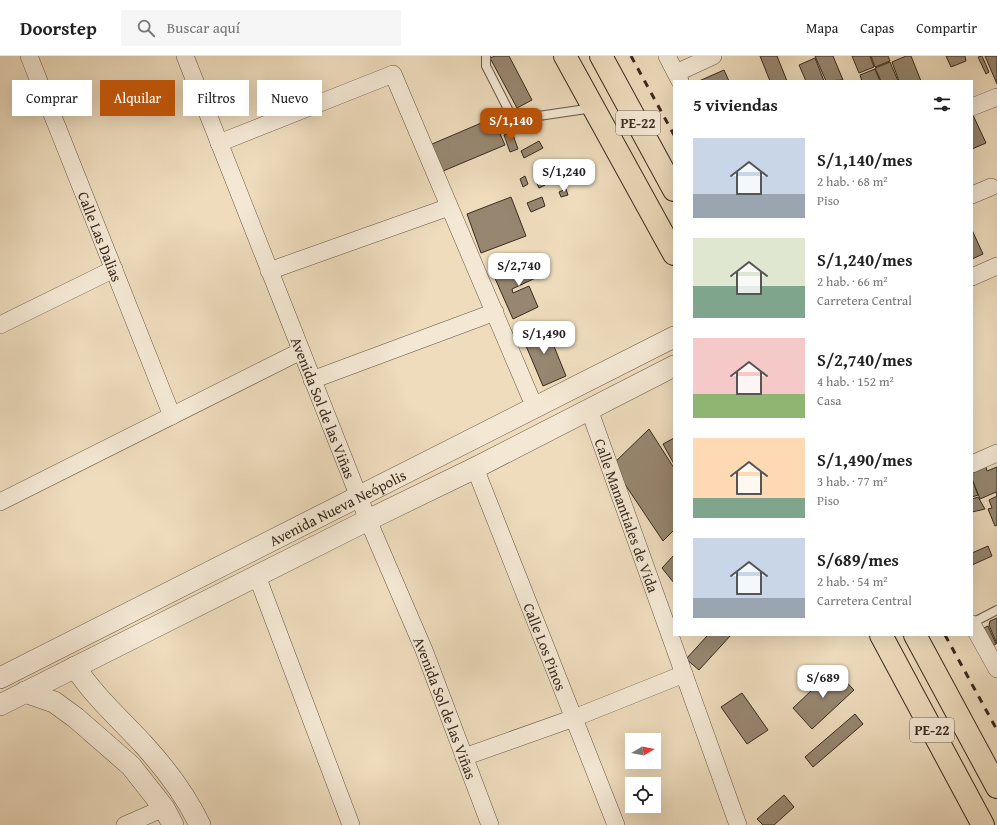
<!DOCTYPE html>
<html lang="es">
<meta charset="utf-8">
<style>
:root{--surface:#fff;--page:#f6f6f6;--text:#222;--muted:#767676;--line:#e0e0e0;--accent:#b45309}
body{margin:0;font-family:"Gentium Book Plus",serif;background:var(--page);color:var(--text);height:100vh;display:flex;flex-direction:column;font-size:15px;white-space:nowrap}
*{box-sizing:border-box;margin:0}
p{font-size:13px;color:var(--muted)}
.icon{flex:none;width:22px;height:22px;fill:none;stroke:currentColor;stroke-width:2;stroke-linecap:round;stroke-linejoin:round}
.map{position:relative;flex:1;overflow:hidden}
.panel{position:absolute;left:673px;top:24px;width:300px;height:556px;display:flex;flex-direction:column;background:var(--surface);border-radius:0px;box-shadow:0 4px 16px #0002}
.panel>*{flex:none}
.banner{position:absolute;left:12px;top:24px;width:380px;height:36px;display:flex;gap:8px}
.needle{width:26px;rotate:80deg}
.tools{position:absolute;left:625px;top:677px;display:grid;gap:8px}
.tools a{display:grid;place-items:center;width:36px;height:36px;border-radius:0px;background:var(--surface);box-shadow:0 4px 16px #0002;font-size:20px}
.price{position:absolute;translate:-50% -34px;padding:0 9px;border-radius:8px;background:#fff;color:#222;font-size:13px;line-height:26px;filter:drop-shadow(0 1px 2px #0008)}
.price::after{content:'';position:absolute;left:50%;top:24px;width:12px;height:9px;margin-left:-6px;background:inherit;clip-path:polygon(0 0,100% 0,50% 100%)}
.price.active{background:var(--accent);color:#fff}
ul{padding:0;list-style:none}
li{display:flex;align-items:center;gap:12px;height:100px;padding:0 20px}
li span{display:grid;place-items:center;flex:none;width:112px;height:80px;border-radius:0px;color:#555}
li>.icon{margin-inline-start:auto}
span .icon{width:48px;height:48px;fill:#fffc;stroke-width:1}
li b{font-size:17px}
h2{display:flex;justify-content:space-between;align-items:center;height:48px;padding:0 20px;font-size:17px}
.chip{padding:0 14px;border-radius:0px;background:var(--surface);box-shadow:0 4px 16px #0002;font-size:14px;line-height:36px}
.chip.active{background:var(--accent);color:#fff}
header{display:flex;align-items:center;gap:24px;box-sizing:border-box;height:56px;padding:0 20px;background:var(--surface);border-bottom:1px solid var(--line)}
header strong{font-size:19px}
nav{display:flex;gap:22px;margin-inline-start:auto;font-size:14px}
.search{width:280px;height:36px;background:var(--page);display:flex;align-items:center;gap:10px;box-sizing:border-box;padding:0 14px;border-radius:0px;color:var(--muted);font-size:15px}
.map>svg:first-child{display:block}
.building{fill:#978771;stroke:#382a1e}
.lines{fill:none;stroke-linecap:round;stroke-linejoin:round}
.service-casing{stroke:#665646;stroke-width:10}
.minor-casing{stroke:#665646;stroke-width:18}
.tertiary-casing{stroke:#665646;stroke-width:22}
.trunk-casing{stroke:#382a1e;stroke-width:24}
.service{stroke:#f4e8d4;stroke-width:8}
.minor{stroke:#f4e8d4;stroke-width:17}
.tertiary{stroke:#f4e8d4;stroke-width:21}
.trunk{stroke:#eedcbd;stroke-width:22}
.rail{stroke:#382a1e;stroke-width:3;stroke-dasharray:7 7;stroke-linecap:butt}
.labels{text-anchor:middle;dominant-baseline:central;stroke-width:4;stroke-linejoin:round;paint-order:stroke}
.shield{fill:#f4e8d4;stroke:#706355;stroke-width:1}
.shield-label{font-size:14px;font-weight:bold;fill:#382a1e}
.street-label{font-size:15px;fill:#382a1e;stroke:#f4e8d4}
</style>
<header>
<strong>Doorstep</strong>
<div class="search"><svg class="icon" aria-label="search" viewBox="0 0 24 24"><circle cx="10" cy="10" r="6"/><path d="M15 15l6 6"/></svg>Buscar aquí</div>
<nav><a>Mapa</a><a>Capas</a><a>Compartir</a></nav>
</header>
<div class="map">
<svg width="997" height="769" viewBox="0 0 997 769">
<rect width="100%" height="100%" fill="#eedcbd"/>
<filter id="stains"><feTurbulence type="fractalNoise" baseFrequency=".005" numOctaves="4"/><feColorMatrix values="0 0 0 0 .2 0 0 0 0 .09 0 0 0 0 .02 0 0 0 .5 -.17"/></filter>
<radialGradient id="worn" r=".72"><stop offset=".6" stop-color="#630" stop-opacity="0"/><stop offset="1" stop-color="#630" stop-opacity=".3"/></radialGradient>
<!-- building -->
<g class="building">
<path d="M495 0H509L532 44 517 52 490 2Z"/>
<path d="M760 0H777L787 25H770Z"/>
<path d="M815 0H833L843 24 826 25Z"/>
<path d="M852 0H870L874 11 859 17Z"/>
<path d="M871 0H888L890 5 875 11Z"/>
<path d="M906 0H911L921 25H899L892 6Z"/>
<path d="M946 0H965L966 5 951 11Z"/>
<path d="M982 0 989 16 986 18 978 1Z"/>
<path d="M985 0H997V28Z"/>
<path d="M815 2 824 25H806L799 9Z"/>
<path d="M890 6 898 25H881L875 12Z"/>
<path d="M875 13 880 25H862L860 19Z"/>
<path d="M724 14 729 25H699Z"/>
<path d="M972 57 986 87 972 93Z"/>
<path d="M493 62 505 89 436 118 425 91Z"/>
<path d="M512 76 518 93 510 96 504 79Z"/>
<path d="M539 85 543 92 524 102 521 95Z"/>
<path d="M525 120 528 128 523 131 520 123Z"/>
<path d="M541 122 545 129 539 132 536 125Z"/>
<path d="M566 133 568 139 561 141 559 136Z"/>
<path d="M511 141 526 180 481 197 467 158Z"/>
<path d="M542 141 545 150 531 156 527 147Z"/>
<path d="M972 174 983 198 972 203Z"/>
<path d="M536 200 544 218 512 233 513 237 529 230 538 251 513 263 494 220Z"/>
<path d="M545 268 566 320 543 330 521 278Z"/>
<path d="M649 373 674 412V474L663 485 612 409Z"/>
<path d="M674 382V408L663 388Z"/>
<path d="M986 411 987 415 997 411V440L996 436 980 443 972 423V417Z"/>
<path d="M972 423 978 439 972 441Z"/>
<path d="M997 440V469L995 470 988 453 992 452 989 444Z"/>
<path d="M978 441 985 453 972 456V443Z"/>
<path d="M988 490 992 500 972 509V497Z"/>
<path d="M674 499V527L662 512Z"/>
<path d="M997 562V588L989 569 990 565Z"/>
<path d="M988 570 996 588 990 591 982 573Z"/>
<path d="M708 579H731L699 614 686 603Z"/>
<path d="M834 613 854 634 812 673 793 652Z"/>
<path d="M742 637 768 674 747 688 721 651Z"/>
<path d="M855 658 863 668 813 711 805 701Z"/>
<path d="M784 739 794 751 774 769H763L757 763Z"/>
</g>
<g class="lines">
<defs>
<g id="service">
<path d="M486 0V10L511 59 525 62 593 52"/>
<path d="M972 567 997 554"/>
</g>
<g id="minor">
<path id="s1" d="M29 0 172 360"/>
<path id="s2" d="M185 0 368 464 424 594 490 769"/>
<path d="M667 0 680 25"/>
<path d="M676 17 713 0"/>
<path d="M972 51 997 41"/>
<path d="M219 87 393 18 535 352"/>
<path d="M972 139 991 131"/>
<path d="M269 215 449 151"/>
<path d="M972 221 997 210"/>
<path d="M0 269 114 213"/>
<path d="M312 324 495 256"/>
<path id="s3" d="M589 353 738 769"/>
<path d="M972 408 997 397"/>
<path id="s4" d="M475 412 616 769"/>
<path d="M0 446 301 295"/>
<path d="M257 520 351 769"/>
<path d="M972 568 997 613"/>
<path d="M464 701 574 662 684 618"/>
<path d="M125 769 164 752"/>
</g>
<g id="tertiary">
<path d="M75 611C94 640 120 663 144 689 165 712 186 740 200 769"/>
<path id="s5" d="M0 622 674 281"/>
<path d="M25 636 54 646 76 662 131 710 164 752 173 769"/>
<path d="M0 649 368 464 475 412 674 310"/>
</g>
<g id="trunk">
<path d="M565 0 674 198"/>
<path d="M601 0 674 134"/>
<path d="M881 579 983 769"/>
<path d="M915 579 997 731"/>
</g>
</defs>
<!-- service casing -->
<use href="#service" class="service-casing"/>
<!-- minor casing -->
<use href="#minor" class="minor-casing"/>
<!-- tertiary casing -->
<use href="#tertiary" class="tertiary-casing"/>
<!-- trunk casing -->
<use href="#trunk" class="trunk-casing"/>
<!-- service -->
<use href="#service" class="service"/>
<!-- minor -->
<use href="#minor" class="minor"/>
<!-- tertiary -->
<use href="#tertiary" class="tertiary"/>
<!-- trunk -->
<use href="#trunk" class="trunk"/>
<!-- rail -->
<g class="rail">
<path d="M631 0 674 79"/>
<path d="M945 579 997 674"/>
</g>
</g>
<g class="labels">
<!-- shield labels -->
<g class="shield">
<rect x="616" y="55" width="44" height="24" rx="3"/>
<rect x="910" y="662" width="44" height="24" rx="3"/>
</g>
<g class="shield-label">
<text x="638" y="67">PE-22</text>
<text x="932" y="674">PE-22</text>
</g>
<!-- street labels -->
<g class="street-label">
<text stroke="none"><textPath href="#s1" startOffset="194">Calle Las Dalias</textPath></text>
<text stroke="none"><textPath href="#s2" startOffset="378">Avenida Sol de las Viñas</textPath></text>
<text stroke="none"><textPath href="#s5" startOffset="378">Avenida Nueva Neópolis</textPath></text>
<text stroke="none"><textPath href="#s3" startOffset="113">Calle Manantiales de Vida</textPath></text>
<text stroke="none"><textPath href="#s4" startOffset="192">Calle Los Pinos</textPath></text>
<text stroke="none"><textPath href="#s2" startOffset="702">Avenida Sol de las Viñas</textPath></text>
</g>
</g>
<rect width="100%" height="100%" filter="url(#stains)"/>
<rect width="100%" height="100%" fill="url(#worn)"/>
</svg>
<div class="tools">
<a><svg class="needle" viewBox="-14 -14 28 28"><path d="M0-13l5 13h-10z" fill="#e53935"/><path d="M0 13l5-13h-10z" fill="#767676"/></svg></a>
<a><svg class="icon" aria-label="locate" viewBox="0 0 24 24"><circle cx="12" cy="12" r="6"/><path d="M12 2v4M12 18v4M2 12h4M18 12h4"/></svg></a>
</div>
<b class="price active" style="left:511px;top:86px">S/1,140</b>
<b class="price" style="left:564px;top:137px">S/1,240</b>
<b class="price" style="left:519px;top:231px">S/2,740</b>
<b class="price" style="left:544px;top:299px">S/1,490</b>
<b class="price" style="left:823px;top:643px">S/689</b>
<div class="banner">
<a class="chip">Comprar</a>
<a class="chip active">Alquilar</a>
<a class="chip">Filtros</a>
<a class="chip">Nuevo</a>
</div>
<section class="panel">
<h2>5 viviendas<svg class="icon" aria-label="filters" viewBox="0 0 24 24"><path d="M4 7h16M4 17h16"/><circle cx="9" cy="7" r="2"/><circle cx="15" cy="17" r="2"/></svg></h2>
<ul>
<li><span style="background:linear-gradient(#c9d6e8 70%,#9aa5b1 0)"><svg class="icon" aria-label="home" viewBox="0 0 24 24"><path d="M3 11l9-7 9 7M6 9v11h12V9"/></svg></span><div><b>S/1,140/mes</b><p>2 hab. · 68 m²</p><p>Piso</p></div></li>
<li><span style="background:linear-gradient(#dfe7d0 60%,#7fa58c 0)"><svg class="icon" aria-label="home" viewBox="0 0 24 24"><path d="M3 11l9-7 9 7M6 9v11h12V9"/></svg></span><div><b>S/1,240/mes</b><p>2 hab. · 66 m²</p><p>Carretera Central</p></div></li>
<li><span style="background:linear-gradient(#f6c9c9 70%,#8fb573 0)"><svg class="icon" aria-label="home" viewBox="0 0 24 24"><path d="M3 11l9-7 9 7M6 9v11h12V9"/></svg></span><div><b>S/2,740/mes</b><p>4 hab. · 152 m²</p><p>Casa</p></div></li>
<li><span style="background:linear-gradient(#ffd9b3 75%,#7fa58c 0)"><svg class="icon" aria-label="home" viewBox="0 0 24 24"><path d="M3 11l9-7 9 7M6 9v11h12V9"/></svg></span><div><b>S/1,490/mes</b><p>3 hab. · 77 m²</p><p>Piso</p></div></li>
<li><span style="background:linear-gradient(#c9d6e8 75%,#9aa5b1 0)"><svg class="icon" aria-label="home" viewBox="0 0 24 24"><path d="M3 11l9-7 9 7M6 9v11h12V9"/></svg></span><div><b>S/689/mes</b><p>2 hab. · 54 m²</p><p>Carretera Central</p></div></li>
</ul>
</section>
</div>
